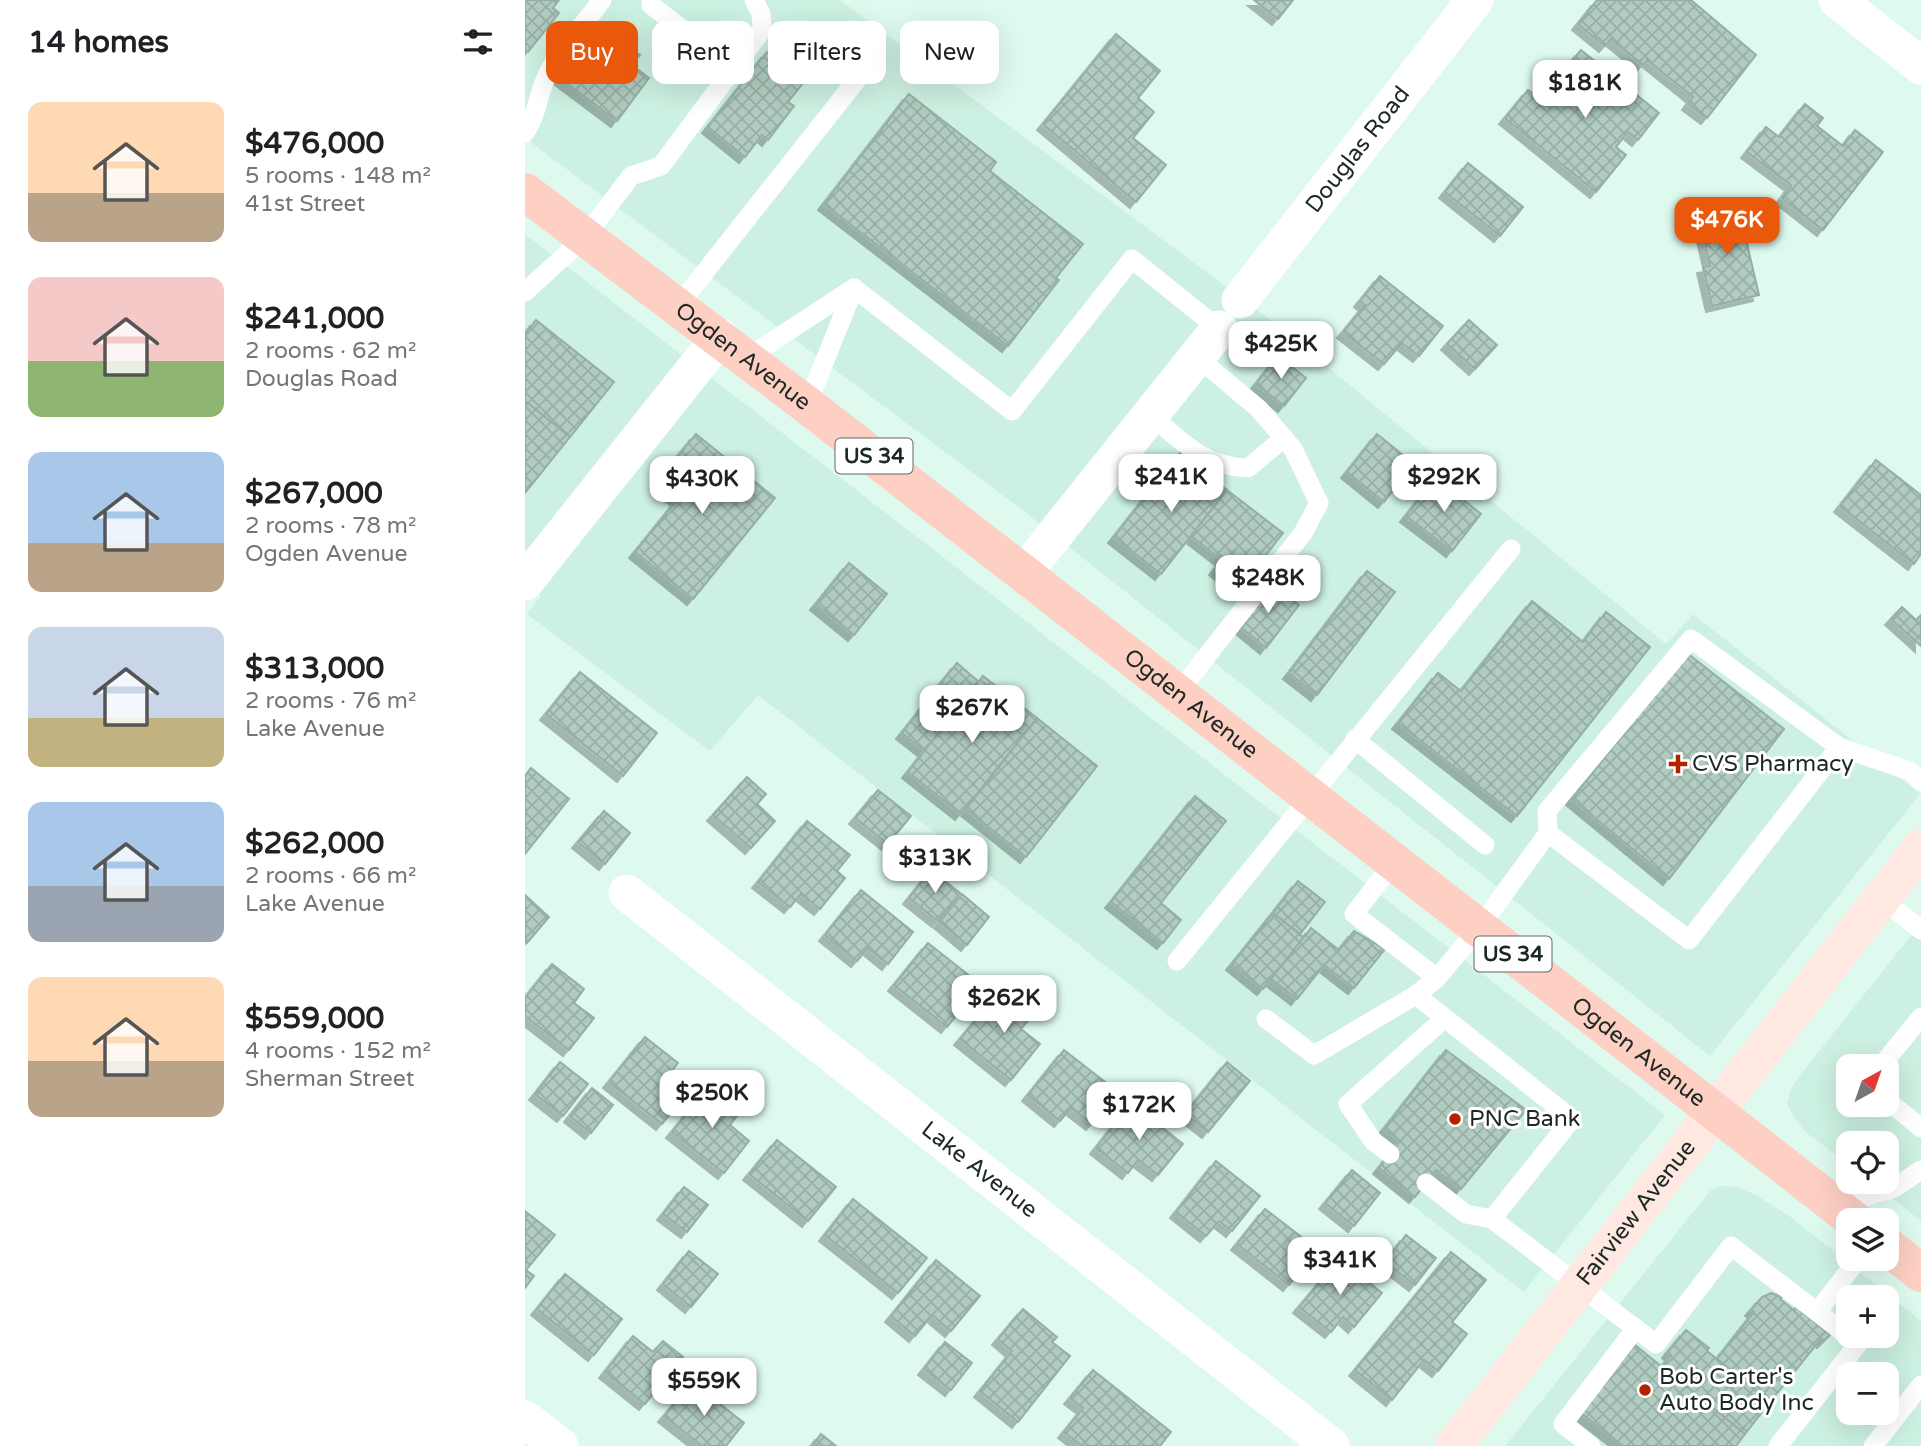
<!DOCTYPE html>
<meta charset="utf-8">
<style>
:root{--surface:#fff;--page:#f6f6f6;--text:#202124;--muted:#757577;--accent:#ea580c}
body{margin:0;font-family:"Varela Round",sans-serif;background:var(--page);color:var(--text);height:100vh;display:flex;flex-direction:column;font-size:26px;white-space:nowrap}
*{box-sizing:border-box;margin:0}
p{font-size:23px;color:var(--muted)}
.icon{flex:none;width:38px;height:38px;fill:none;stroke:currentColor;stroke-width:2;stroke-linecap:round;stroke-linejoin:round}
.map{position:relative;flex:1;overflow:hidden}
.side{display:flex;flex-direction:column;background:var(--surface);width:525px}
.side>*{flex:none}
.top-card{position:absolute;left:21px;top:21px;width:665px;height:63px;display:flex;gap:14px}
.needle{width:46px;rotate:40deg}
.controls{position:absolute;left:1311px;top:1054px;display:grid;gap:14px}
.controls a{display:grid;place-items:center;width:63px;height:63px;border-radius:14px;background:var(--surface);box-shadow:0 7px 28px #0002;font-size:35px}
.price{position:absolute;translate:-50% -60px;padding:0 16px;border-radius:14px;background:#fff;color:#222;font-size:23px;line-height:46px;filter:drop-shadow(0 2px 4px #0008)}
.price::after{content:'';position:absolute;left:50%;top:42px;width:21px;height:16px;margin-left:-10px;background:inherit;clip-path:polygon(0 0,100% 0,50% 100%)}
.price.current{background:var(--accent);color:#fff}
ul{padding:0;list-style:none}
li{display:flex;align-items:center;gap:21px;height:175px;padding:0 28px}
li span{display:grid;place-items:center;flex:none;width:196px;height:140px;border-radius:14px;color:#555}
li>.icon{margin-inline-start:auto}
span .icon{width:84px;height:84px;fill:#fffc;stroke-width:1}
li b{font-size:30px}
h2{display:flex;justify-content:space-between;align-items:center;height:84px;padding:0 28px;font-size:30px}
.tag{padding:0 24px;border-radius:14px;background:var(--surface);box-shadow:0 7px 28px #0002;font-size:24px;line-height:63px}
.tag.current{background:var(--accent);color:#fff}
main{display:flex;flex:1;min-height:0}
.map>svg:first-child{display:block}
.built{fill:#ccf0e1;fill-rule:evenodd}
.building{fill:url(#building-cross-hatch);stroke:#95afa5;stroke-width:2;filter:url(#shadow)}
.lines{fill:none;stroke-linecap:round;stroke-linejoin:round}
.lane{stroke:#fff;stroke-width:19}
.street{stroke:#fff;stroke-width:37}
.secondary{stroke:#ffe7e2;stroke-width:38}
.primary{stroke:#fed0c4;stroke-width:38}
.poi-dot{fill:#b02400;stroke:#fff;stroke-width:2.5}
.labels{text-anchor:middle;dominant-baseline:central;stroke-width:6;stroke-linejoin:round;paint-order:stroke}
.shield{fill:#fff;stroke:#616866;stroke-width:2}
.shield-label{font-size:21px;font-weight:bold;fill:#1d2824}
.street-label{font-size:23px;fill:#1d2824;stroke:#fff}
.poi-label{font-size:23px;fill:#1d2824;stroke:#fff;text-anchor:start}
</style>
<main>
<section class="side">
<h2>14 homes<svg class="icon" aria-label="filters" viewBox="0 0 24 24"><path d="M4 7h16M4 17h16"/><circle cx="9" cy="7" r="2"/><circle cx="15" cy="17" r="2"/></svg></h2>
<ul>
<li><span style="background:linear-gradient(#ffd9b3 65%,#b9a48a 0)"><svg class="icon" aria-label="home" viewBox="0 0 24 24"><path d="M3 11l9-7 9 7M6 9v11h12V9"/></svg></span><div><b>$476,000</b><p>5 rooms · 148 m²</p><p>41st Street</p></div></li>
<li><span style="background:linear-gradient(#f6c9c9 60%,#8fb573 0)"><svg class="icon" aria-label="home" viewBox="0 0 24 24"><path d="M3 11l9-7 9 7M6 9v11h12V9"/></svg></span><div><b>$241,000</b><p>2 rooms · 62 m²</p><p>Douglas Road</p></div></li>
<li><span style="background:linear-gradient(#a9c7e8 65%,#b9a48a 0)"><svg class="icon" aria-label="home" viewBox="0 0 24 24"><path d="M3 11l9-7 9 7M6 9v11h12V9"/></svg></span><div><b>$267,000</b><p>2 rooms · 78 m²</p><p>Ogden Avenue</p></div></li>
<li><span style="background:linear-gradient(#c9d6e8 65%,#c2b280 0)"><svg class="icon" aria-label="home" viewBox="0 0 24 24"><path d="M3 11l9-7 9 7M6 9v11h12V9"/></svg></span><div><b>$313,000</b><p>2 rooms · 76 m²</p><p>Lake Avenue</p></div></li>
<li><span style="background:linear-gradient(#a9c7e8 60%,#9aa5b1 0)"><svg class="icon" aria-label="home" viewBox="0 0 24 24"><path d="M3 11l9-7 9 7M6 9v11h12V9"/></svg></span><div><b>$262,000</b><p>2 rooms · 66 m²</p><p>Lake Avenue</p></div></li>
<li><span style="background:linear-gradient(#ffd9b3 60%,#b9a48a 0)"><svg class="icon" aria-label="home" viewBox="0 0 24 24"><path d="M3 11l9-7 9 7M6 9v11h12V9"/></svg></span><div><b>$559,000</b><p>4 rooms · 152 m²</p><p>Sherman Street</p></div></li>
</ul>
</section>
<div class="map">
<svg width="1396" height="1446" viewBox="0 0 1396 1446">
<defs>
<pattern id="building-cross-hatch" width="8" height="8" patternUnits="userSpaceOnUse" patternTransform="scale(1.75)"><rect width="8" height="8" fill="#b0cbbf"/><path d="M0 0l8 8M0 8l8-8" fill="none" stroke="#97aea4"/></pattern>
<filter id="shadow"><feDropShadow dx="-6" dy="6" stdDeviation="0" flood-color="#0004"/></filter>
</defs>
<rect width="100%" height="100%" fill="#defaee"/>
<!-- built -->
<g class="built">
<path d="M0 0H315L739 315 1141 644 1168 614 1395 794 1185 1056 500 512 0 138Z"/>
<path d="M0 234 1140 1115 999 1292 233 695 185 751 2 614 16 596 0 583Z"/>
<path d="M1396 923V1221L1345 1181H1362V1143H1323V1164L1282 1133 1270 1119 1262 1104 1266 1089 1276 1074ZM1323 1066H1362V1104H1323Z"/>
<path d="M1196 1186 1211 1187 1231 1195 1267 1218 1396 1321V1446H980L1186 1190ZM1323 1297H1362V1335H1323ZM1323 1374H1362V1412H1323Z"/>
</g>
<!-- building -->
<g class="building">
<path d="M0 0H34L28 8 34 13 3 52 0 50Z"/>
<path d="M729 0H768L753 19Z"/>
<path d="M1072 0H1166L1231 55 1182 118 1163 104 1168 97 1122 60 1118 65 1086 39 1080 46 1053 24Z"/>
<path d="M77 27 115 55 107 65 124 78 92 121 32 76 64 33 69 38Z"/>
<path d="M591 34 635 71 613 98 629 112 608 138 641 165 611 202 518 124Z"/>
<path d="M1056 50 1134 113 1113 140 1103 132 1091 147 1101 155 1071 192 980 118 1003 90 1024 106 1039 87 1031 81Z"/>
<path d="M242 52 279 82 263 102 269 106 243 140 237 135 220 157 183 127Z"/>
<path d="M384 94 471 162 465 171 558 244 531 278 534 280 483 346 299 204Z"/>
<path d="M1280 104 1298 118 1292 126 1318 146 1330 130 1358 152 1298 230 1257 198 1266 185 1222 152 1241 127 1254 137Z"/>
<path d="M943 163 998 207 975 236 920 192Z"/>
<path d="M1213 205 1234 295 1187 306 1178 267 1185 266 1173 214Z"/>
<path d="M855 276 918 326 894 356 877 343 859 364 818 332 840 305 835 301Z"/>
<path d="M11 320 89 382 45 437 0 401V334Z"/>
<path d="M944 320 972 345 950 369 922 344Z"/>
<path d="M753 356 781 378 759 406 731 384Z"/>
<path d="M0 401 45 437 0 493Z"/>
<path d="M171 434 250 498 168 599 110 552 152 500 131 483Z"/>
<path d="M852 434 889 464 859 502 822 472Z"/>
<path d="M655 453 702 490 636 574 589 537Z"/>
<path d="M1351 460 1396 495V554L1389 564 1315 506Z"/>
<path d="M911 477 956 514 927 551 881 516Z"/>
<path d="M702 490 758 533 715 589 690 569 697 560 666 536Z"/>
<path d="M324 563 362 594 329 635 291 604Z"/>
<path d="M842 571 870 592 792 695 764 673Z"/>
<path d="M745 582 774 605 741 648 712 624Z"/>
<path d="M1007 601 1058 642 1081 612 1125 647 992 816 873 723 913 673 936 691Z"/>
<path d="M1377 607 1391 620 1396 615V646L1366 619Z"/>
<path d="M1162 653 1259 729 1144 879 1047 799Z"/>
<path d="M432 663 454 682 400 751 377 733Z"/>
<path d="M55 672 132 733 98 776 21 714Z"/>
<path d="M458 676 512 718 436 814 383 772Z"/>
<path d="M512 718 572 766 501 857 441 809Z"/>
<path d="M6 768 44 799 0 854V776Z"/>
<path d="M222 777 241 794 232 804 250 821 226 848 188 815Z"/>
<path d="M353 790 386 816 363 844 330 818Z"/>
<path d="M670 796 701 821 636 903 656 920 638 943 586 902Z"/>
<path d="M79 811 105 833 80 864 53 842Z"/>
<path d="M282 821 325 855 312 871 320 878 295 909 276 894 265 907 233 882Z"/>
<path d="M406 870 435 893 413 921 384 898Z"/>
<path d="M773 881 800 902 775 934 748 913Z"/>
<path d="M336 890 388 932 363 964 343 948 332 961 300 935Z"/>
<path d="M437 894 464 917 442 945 415 922Z"/>
<path d="M0 895 24 917 2 943 0 941Z"/>
<path d="M748 913 779 938 738 989 707 964Z"/>
<path d="M786 928 814 950 829 931 860 949 829 988 799 965 772 999 746 979Z"/>
<path d="M403 943 456 985 422 1027 369 985Z"/>
<path d="M27 964 59 989 49 1003 69 1018 44 1050 0 1016V998Z"/>
<path d="M492 990 513 1008 496 1029 515 1044 486 1080 435 1039 464 1004 474 1012Z"/>
<path d="M120 1037 153 1063 143 1076 163 1092 137 1124 84 1082Z"/>
<path d="M539 1050 593 1092 567 1124 546 1108 535 1121 503 1095Z"/>
<path d="M921 1050 1001 1110 936 1189 911 1170 890 1197 854 1168 875 1141 859 1129Z"/>
<path d="M35 1062 63 1084 38 1116 10 1094Z"/>
<path d="M702 1062 725 1081 683 1132 660 1114Z"/>
<path d="M183 1087 215 1112 205 1125 224 1141 199 1173 147 1132Z"/>
<path d="M67 1088 88 1105 66 1133 45 1116Z"/>
<path d="M606 1103 658 1144 633 1175 613 1160 603 1173 571 1148Z"/>
<path d="M252 1140 311 1187 283 1221 224 1174Z"/>
<path d="M691 1161 735 1196 707 1231 694 1221 681 1236 651 1212Z"/>
<path d="M827 1170 855 1193 829 1226 800 1203Z"/>
<path d="M159 1187 183 1205 162 1232 138 1214Z"/>
<path d="M328 1199 402 1258 373 1293 300 1235Z"/>
<path d="M740 1209 792 1249 764 1285 712 1244Z"/>
<path d="M0 1211 30 1235 1 1270 9 1276 0 1288Z"/>
<path d="M881 1235 911 1258 890 1285 860 1262Z"/>
<path d="M164 1251 193 1274 166 1307 138 1284Z"/>
<path d="M926 1252 961 1280 927 1322 942 1334 913 1371 899 1360 867 1400 830 1370Z"/>
<path d="M814 1259 857 1293 829 1327 818 1317 806 1332 774 1307Z"/>
<path d="M411 1260 455 1296 426 1331 407 1315 390 1336 366 1316Z"/>
<path d="M40 1274 97 1319 69 1355 12 1309Z"/>
<path d="M1246 1293 1257 1297 1255 1299 1269 1310 1271 1307 1305 1335 1298 1342 1295 1340 1245 1402 1192 1359 1229 1312 1226 1310 1237 1297Z"/>
<path d="M498 1309 532 1337 527 1342 545 1356 493 1422 455 1391 487 1351 473 1339Z"/>
<path d="M1161 1330 1184 1348 1182 1351 1245 1402 1220 1434 1137 1367 1146 1355 1143 1352Z"/>
<path d="M108 1336 128 1352 138 1341 158 1357 120 1404 80 1372Z"/>
<path d="M420 1342 447 1363 426 1390 399 1369Z"/>
<path d="M1110 1345 1220 1434 1211 1446H1098L1056 1413Z"/>
<path d="M568 1370 646 1432 635 1446H557L539 1432 558 1408 545 1398Z"/>
<path d="M167 1382 219 1423 201 1446H177L139 1416Z"/>
<path d="M296 1434 311 1446H287Z"/>
</g>
<g class="lines">
<!-- lane -->
<g class="lane">
<path d="M126 0V5L209 69"/>
<path d="M0 133C13 114 13 91 24 71 38 46 60 23 77 0"/>
<path d="M329 288 487 411 607 259 694 329"/>
<path d="M0 292 60 237 106 176 136 166 237 30 236 14 229 0"/>
<path d="M153 306 349 58"/>
<path d="M222 358 329 288"/>
<path d="M282 405 329 288"/>
<path d="M626 415C657 442 679 467 723 468L759 438"/>
<path d="M653 693 778 533 794 503 768 449 734 409 672 357"/>
<path d="M830 739 960 845"/>
<path d="M1023 833 1164 940 1314 747"/>
<path d="M870 861 829 914 912 978"/>
<path d="M1357 899 1396 930"/>
<path d="M652 961 986 549"/>
<path d="M891 995 1047 1119 967 1219 1131 1344 1206 1246 1292 1312 1334 1258"/>
<path d="M741 1019 789 1055 891 995 912 978 954 928 1023 833 1022 811 1166 639 1314 747 1385 771 1396 781"/>
<path d="M1356 1066 1396 1017"/>
<path d="M1362 1100 1396 1128"/>
<path d="M865 1154 848 1141 823 1104 920 1018"/>
<path d="M901 1183 941 1214 967 1219"/>
<path d="M1310 1205 1369 1188 1396 1170"/>
<path d="M1066 1446 1038 1424 1111 1328"/>
<path d="M1253 1446 1333 1344 1292 1312"/>
<path d="M1348 1446 1396 1385"/>
</g>
<!-- street -->
<g class="street">
<path d="M1312 0 1396 66"/>
<path id="s1" d="M715 300 950 0"/>
<path d="M499 573 694 329"/>
<path d="M0 582 195 337"/>
<path id="s2" d="M102 893 806 1446"/>
<path d="M0 1419 35 1446"/>
</g>
<!-- secondary -->
<path class="secondary" id="s3" d="M929 1446 1396 848"/>
<!-- primary -->
<g class="primary">
<path id="s4" d="M0 192 282 405 1329 1220"/>
<path d="M1362 1246 1396 1273"/>
</g>
</g>
<!-- markers -->
<g class="poi-dot">
<path d="M1149.5 753.5h7v7h7v7h-7v7h-7v-7h-7v-7h7z"/>
<circle cx="930" cy="1119" r="7"/>
<circle cx="1120" cy="1390" r="7"/>
</g>
<g class="labels">
<!-- shield labels -->
<g class="shield">
<rect x="310.5" y="438.5" width="77" height="35" rx="5"/>
<rect x="949.5" y="936.5" width="77" height="35" rx="5"/>
</g>
<g class="shield-label">
<text x="349" y="456">US 34</text>
<text x="988" y="954">US 34</text>
</g>
<!-- street labels -->
<g class="street-label">
<text stroke="none"><textPath href="#s1" startOffset="191">Douglas Road</textPath></text>
<text stroke="none"><textPath href="#s4" startOffset="273">Ogden Avenue</textPath></text>
<text stroke="none"><textPath href="#s4" startOffset="840">Ogden Avenue</textPath></text>
<text stroke="none"><textPath href="#s4" startOffset="1407">Ogden Avenue</textPath></text>
<text stroke="none"><textPath href="#s2" startOffset="448">Lake Avenue</textPath></text>
<text stroke="none"><textPath href="#s3" startOffset="296">Fairview Avenue</textPath></text>
</g>
<!-- poi labels -->
<g class="poi-label">
<text x="1167" y="764">CVS Pharmacy</text>
<text x="944" y="1119">PNC Bank</text>
<text x="1134" y="1377">Bob Carter's<tspan x="1134" dy="26">Auto Body Inc</tspan></text>
</g>
</g>
</svg>
<div class="controls">
<a><svg class="needle" viewBox="-14 -14 28 28"><path d="M0-13l5 13h-10z" fill="#e53935"/><path d="M0 13l5-13h-10z" fill="#757577"/></svg></a>
<a><svg class="icon" aria-label="locate" viewBox="0 0 24 24"><circle cx="12" cy="12" r="6"/><path d="M12 2v4M12 18v4M2 12h4M18 12h4"/></svg></a>
<a><svg class="icon" aria-label="layers" viewBox="0 0 24 24"><path d="M12 4l9 5-9 5-9-5zM3 14l9 5 9-5"/></svg></a>
<a>+</a>
<a>−</a>
</div>
<b class="price" style="left:1060px;top:120px">$181K</b>
<b class="price current" style="left:1202px;top:257px">$476K</b>
<b class="price" style="left:756px;top:381px">$425K</b>
<b class="price" style="left:646px;top:514px">$241K</b>
<b class="price" style="left:919px;top:514px">$292K</b>
<b class="price" style="left:177px;top:516px">$430K</b>
<b class="price" style="left:743px;top:615px">$248K</b>
<b class="price" style="left:447px;top:745px">$267K</b>
<b class="price" style="left:410px;top:895px">$313K</b>
<b class="price" style="left:479px;top:1035px">$262K</b>
<b class="price" style="left:187px;top:1130px">$250K</b>
<b class="price" style="left:614px;top:1142px">$172K</b>
<b class="price" style="left:815px;top:1297px">$341K</b>
<b class="price" style="left:179px;top:1418px">$559K</b>
<div class="top-card">
<a class="tag current">Buy</a>
<a class="tag">Rent</a>
<a class="tag">Filters</a>
<a class="tag">New</a>
</div>
</div>
</main>
